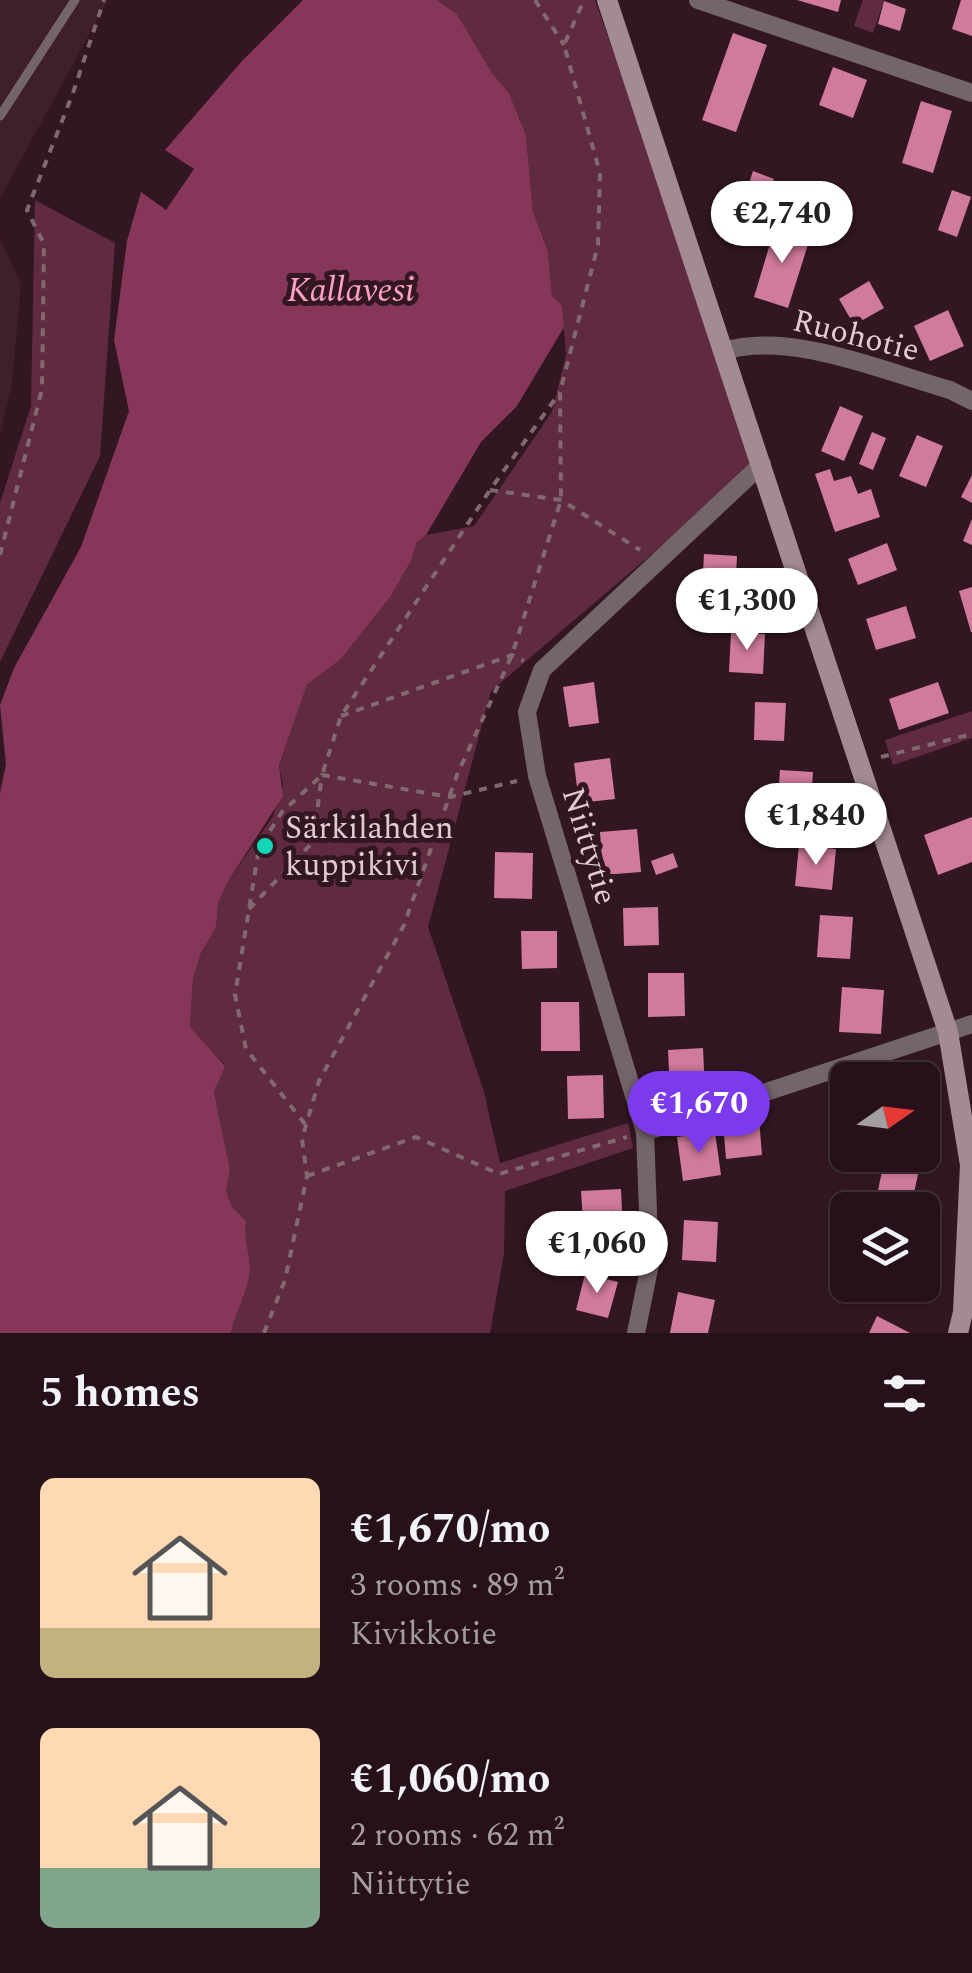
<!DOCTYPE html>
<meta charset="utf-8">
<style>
:root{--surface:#26111a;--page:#321f27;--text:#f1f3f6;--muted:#a49da2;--line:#423139;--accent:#7c3aed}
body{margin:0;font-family:Spectral,serif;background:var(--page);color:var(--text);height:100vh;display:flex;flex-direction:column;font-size:38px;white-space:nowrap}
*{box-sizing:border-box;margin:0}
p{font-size:32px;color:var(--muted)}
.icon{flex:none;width:55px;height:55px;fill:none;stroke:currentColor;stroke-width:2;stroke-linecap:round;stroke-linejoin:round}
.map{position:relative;height:1333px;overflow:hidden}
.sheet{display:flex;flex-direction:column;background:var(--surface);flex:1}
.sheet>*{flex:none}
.needle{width:65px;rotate:76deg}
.controls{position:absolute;left:830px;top:1062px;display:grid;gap:20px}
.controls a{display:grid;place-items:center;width:110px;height:110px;border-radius:15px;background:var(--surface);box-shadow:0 2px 8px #0004,0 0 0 2px var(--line);font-size:50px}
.price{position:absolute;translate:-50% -85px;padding:0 22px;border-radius:35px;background:#fff;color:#222;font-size:32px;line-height:65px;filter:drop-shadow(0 2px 5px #0008)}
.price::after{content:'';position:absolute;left:50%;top:60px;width:30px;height:22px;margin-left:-15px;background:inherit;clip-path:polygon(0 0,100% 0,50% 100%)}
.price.on{background:var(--accent);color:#fff}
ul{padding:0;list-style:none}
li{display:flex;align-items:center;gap:30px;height:250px;padding:0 40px}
li span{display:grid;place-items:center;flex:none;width:280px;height:200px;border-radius:15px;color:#555}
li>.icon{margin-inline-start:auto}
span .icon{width:120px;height:120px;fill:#fffc;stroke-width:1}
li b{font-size:42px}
h2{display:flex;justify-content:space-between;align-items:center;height:120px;padding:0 40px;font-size:42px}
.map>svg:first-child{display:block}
.built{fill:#401f2c}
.green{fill:#602b41}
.water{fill:#863759}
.building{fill:#d17b9c}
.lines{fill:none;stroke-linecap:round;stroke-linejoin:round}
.path{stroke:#816972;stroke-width:4;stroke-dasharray:8 8;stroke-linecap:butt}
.lane{stroke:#74656a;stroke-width:9}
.street{stroke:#74656a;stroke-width:18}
.secondary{stroke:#a48b93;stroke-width:20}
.poi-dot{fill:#11d5b4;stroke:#321722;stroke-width:4}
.labels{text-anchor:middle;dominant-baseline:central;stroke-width:10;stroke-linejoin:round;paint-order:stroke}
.street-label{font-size:32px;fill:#e0ccd2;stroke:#321722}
.poi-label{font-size:32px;fill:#e0ccd2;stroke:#321722;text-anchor:start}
.water-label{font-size:35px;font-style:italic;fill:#fca1c3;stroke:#321722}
</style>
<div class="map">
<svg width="972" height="1333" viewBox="0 0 972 1333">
<rect width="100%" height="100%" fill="#321722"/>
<!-- built -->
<g class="built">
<path d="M0 0H108L0 198Z"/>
<path d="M0 238 21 284 12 384 0 435Z"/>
</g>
<!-- green -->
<g class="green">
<path d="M437 0H595L719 350 755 466 491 691 428 927 484 1092 500 1163 628 1123 633 1148 505 1191 504 1254 490 1333H231C235 1314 245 1297 249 1278 253 1258 243 1244 246 1221L232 1207 226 1191 230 1169 214 1092 225 1065 190 1028 193 979 201 953 216 927 218 904 227 883 273 816 283 785 279 765 307 685 341 659 391 596 411 561 417 542 426 535 474 526 552 412 566 355 562 307 552 296 548 251 533 212 526 135 509 93 492 73 457 14Z"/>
<path d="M863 0H884L873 33 854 26Z"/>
<path d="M35 200 115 243 100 456 0 662V503L31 406Z"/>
<path d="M972 711V738L893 765 885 740Z"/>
</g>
<!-- water -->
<path class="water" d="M303 0H437L457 14 492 73 509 93 526 135 533 212 548 251 552 296 562 306 564 327 517 406 481 442 426 535 417 542 411 561 391 596 341 659 307 685 279 765 283 796 227 883 218 904 216 927 201 953 193 979 190 1027 225 1066 214 1092 230 1169 226 1191 232 1207 246 1221C243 1244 253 1258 249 1278 245 1297 235 1314 231 1333H0V793L6 764 0 705 14 668 81 547 129 411 114 340 127 241 141 192 166 210 194 169 165 150 242 61Z"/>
<!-- building -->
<g class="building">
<path d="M797 0H841L838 12Z"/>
<path d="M961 0H972V36L952 29Z"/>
<path d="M884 1 906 9 900 31 878 24Z"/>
<path d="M733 33 767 45 736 132 702 120Z"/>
<path d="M833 67 867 80 853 118 819 105Z"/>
<path d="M921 101 952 111 933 173 902 163Z"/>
<path d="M753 171 774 179 763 209 743 202Z"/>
<path d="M952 190 971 197 957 237 938 230Z"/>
<path d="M776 224 811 235 788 308 754 297Z"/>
<path d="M869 281 884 308 854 325 839 299Z"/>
<path d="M948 310 964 346 930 361 914 326Z"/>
<path d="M840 406 863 416 844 461 821 451Z"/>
<path d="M872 432 886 438 873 470 859 464Z"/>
<path d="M917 435 943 446 926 487 899 476Z"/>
<path d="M830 469 834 481 851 476 858 494 871 489 880 517 835 532 815 474Z"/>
<path d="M972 475V503L961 497Z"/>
<path d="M972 519V545L963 541Z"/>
<path d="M887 543 897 570 858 585 848 559Z"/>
<path d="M704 554 737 556 735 596 702 594Z"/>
<path d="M972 587V632H971L959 591Z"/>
<path d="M906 606 916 638 876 650 866 619Z"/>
<path d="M731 633 765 634 763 674 729 672Z"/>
<path d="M594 682 599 723 569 727 563 687Z"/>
<path d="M938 682 949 713 899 730 889 699Z"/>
<path d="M755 702 786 703 784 741 754 740Z"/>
<path d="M610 758 615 799 579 803 574 763Z"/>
<path d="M780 770 813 772 810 815 777 812Z"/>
<path d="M972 817V862L938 875 924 835Z"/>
<path d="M637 829 641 872 603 875 600 832Z"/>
<path d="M799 845 836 849 832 890 795 886Z"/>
<path d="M495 852 533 853 532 899 494 898Z"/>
<path d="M673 853 678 867 656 875 651 861Z"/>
<path d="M658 907 659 945 624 946 623 908Z"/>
<path d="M820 915 853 917 850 959 817 957Z"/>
<path d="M521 931H557V968L522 969Z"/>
<path d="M648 973H684L685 1016 648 1017Z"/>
<path d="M842 987 884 990 881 1034 839 1032Z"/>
<path d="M541 1002H579L580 1051H541Z"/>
<path d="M703 1048 705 1092 670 1093 668 1050Z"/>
<path d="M603 1075 604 1118 568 1119 567 1076Z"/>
<path d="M759 1119 762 1155 726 1159 723 1123Z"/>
<path d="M715 1132 721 1175 683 1181 677 1137Z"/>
<path d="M885 1157 920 1165 911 1207 876 1200Z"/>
<path d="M621 1189 623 1234 584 1236 581 1191Z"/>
<path d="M684 1220 718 1222 716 1262 682 1260Z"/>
<path d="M585 1274 618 1282 608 1318 576 1310Z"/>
<path d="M678 1292 715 1300 708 1333H670Z"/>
<path d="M877 1316 910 1333H869Z"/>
</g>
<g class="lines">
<!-- path -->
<g class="path">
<path d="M535 0 564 45"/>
<path d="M490 490 561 500 640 550"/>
<path d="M0 555 42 389 44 244 27 210 73 93 104 0"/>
<path d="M341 716 512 655 524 661"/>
<path d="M881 757 972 734"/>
<path d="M249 909 313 842 322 775 450 797 517 781"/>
<path d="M305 1124 246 1049 235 995 259 848 282 812 322 775 341 716 490 490 560 392"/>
<path d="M307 1176 416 1137 499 1174 627 1137"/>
<path d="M264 1333 285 1280 307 1176 302 1139 319 1081 404 925 457 775 512 655 561 500 560 392 598 245 600 173 564 45 584 0"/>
</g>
<!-- lane -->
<path class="lane" d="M0 116 75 0"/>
<!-- street -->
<g class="street">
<path d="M698 0 972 93"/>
<path d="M724 351C791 331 883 371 950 390L972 401"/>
<path d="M645 1132 972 1024"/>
<path d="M636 1333 650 1264 645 1132 537 776 527 712 542 670 762 464"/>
</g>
<!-- secondary -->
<path class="secondary" d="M607 0 948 1032 970 1165 963 1312 958 1333"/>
</g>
<!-- markers -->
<circle class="poi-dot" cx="265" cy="846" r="10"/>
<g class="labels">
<!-- street labels -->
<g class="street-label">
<text transform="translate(856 336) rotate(14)">Ruohotie</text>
<text transform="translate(589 846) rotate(73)">Niittytie</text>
</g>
<!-- poi labels -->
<g class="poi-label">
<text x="285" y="828">Särkilahden<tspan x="285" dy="37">kuppikivi</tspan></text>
</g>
<!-- water labels -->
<g class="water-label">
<text x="351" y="290">Kallavesi</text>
</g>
</g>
</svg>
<div class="controls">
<a><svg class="needle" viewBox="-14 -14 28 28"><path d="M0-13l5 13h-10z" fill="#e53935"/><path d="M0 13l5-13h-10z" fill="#a49da2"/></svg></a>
<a><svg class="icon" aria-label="layers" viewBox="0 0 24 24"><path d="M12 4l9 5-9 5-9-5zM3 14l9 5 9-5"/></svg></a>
</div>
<b class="price" style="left:782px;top:266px">€2,740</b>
<b class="price" style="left:747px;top:653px">€1,300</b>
<b class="price" style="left:816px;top:868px">€1,840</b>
<b class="price on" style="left:699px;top:1156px">€1,670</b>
<b class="price" style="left:597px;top:1296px">€1,060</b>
</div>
<section class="sheet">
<h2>5 homes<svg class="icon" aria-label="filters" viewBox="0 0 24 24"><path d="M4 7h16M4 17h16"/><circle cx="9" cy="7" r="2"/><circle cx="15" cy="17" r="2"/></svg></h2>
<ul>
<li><span style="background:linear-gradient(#ffd9b3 75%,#c2b280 0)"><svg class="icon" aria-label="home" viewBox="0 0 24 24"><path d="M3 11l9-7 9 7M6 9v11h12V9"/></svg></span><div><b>€1,670/mo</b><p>3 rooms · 89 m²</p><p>Kivikkotie</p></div></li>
<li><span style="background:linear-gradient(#ffd9b3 70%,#7fa58c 0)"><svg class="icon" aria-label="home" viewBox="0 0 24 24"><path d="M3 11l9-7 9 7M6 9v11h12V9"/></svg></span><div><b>€1,060/mo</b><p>2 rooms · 62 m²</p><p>Niittytie</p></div></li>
</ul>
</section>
